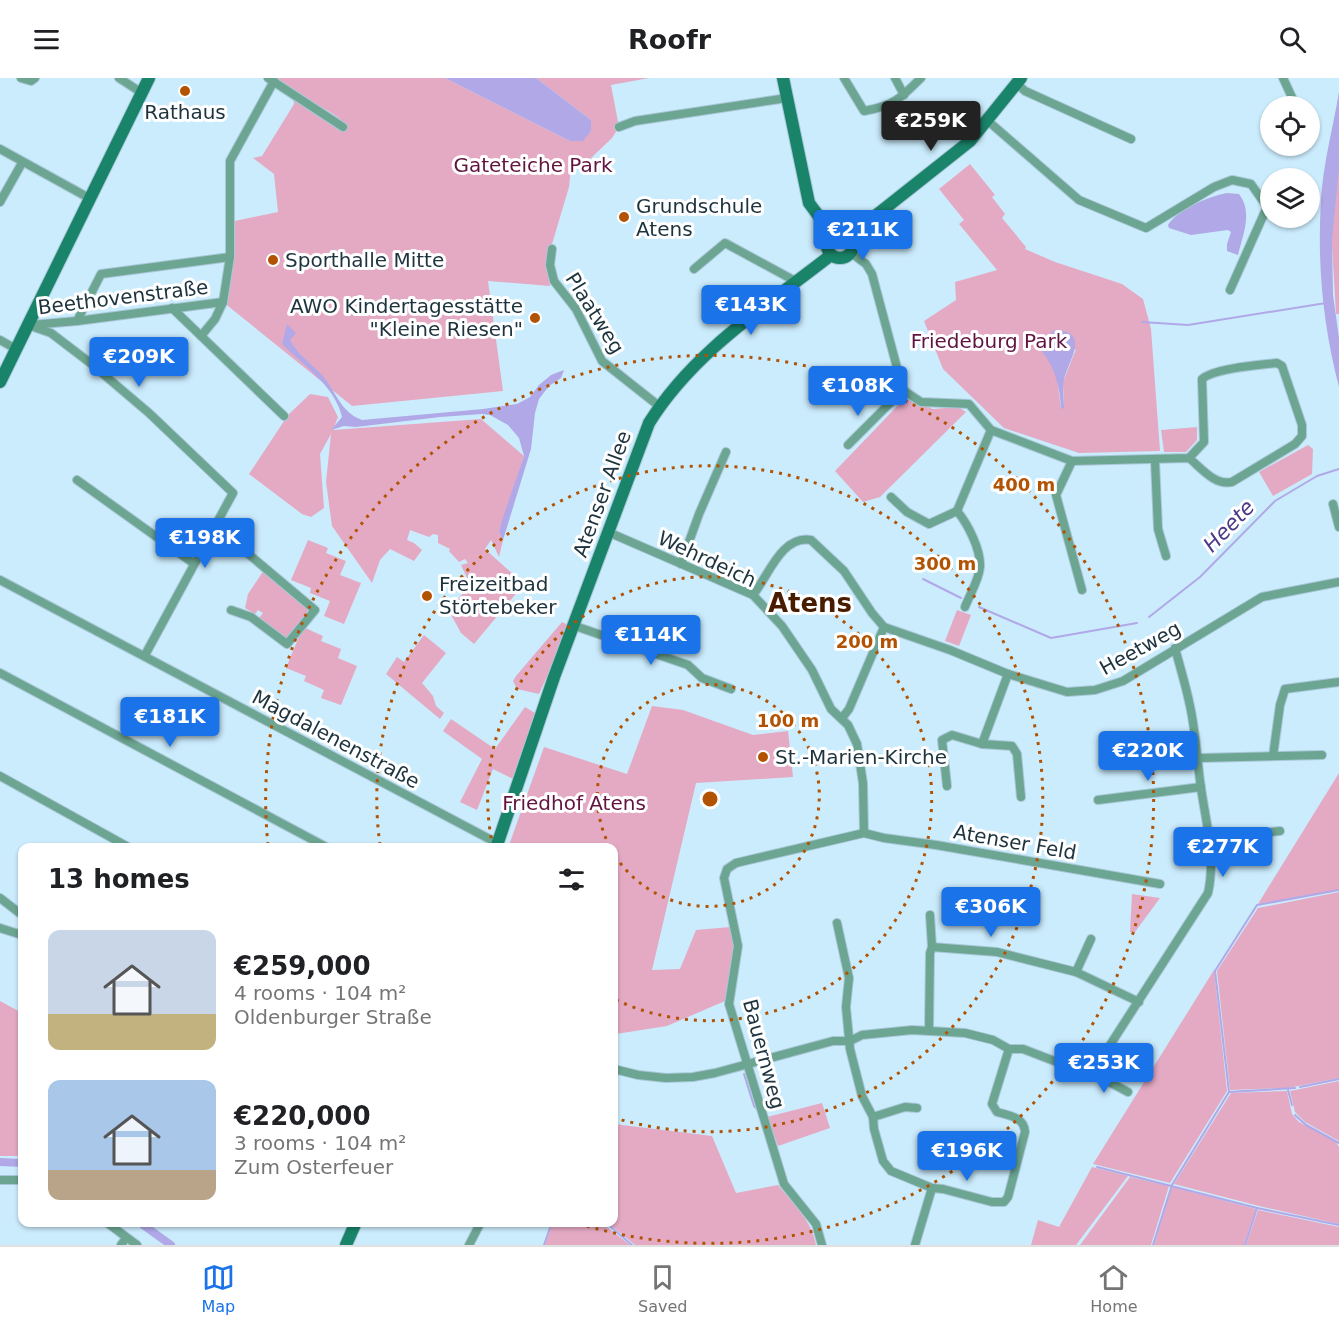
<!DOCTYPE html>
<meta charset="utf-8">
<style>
:root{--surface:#fff;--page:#f2f2f2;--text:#202124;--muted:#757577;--line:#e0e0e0;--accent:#1a73e8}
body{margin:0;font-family:"DejaVu Sans",sans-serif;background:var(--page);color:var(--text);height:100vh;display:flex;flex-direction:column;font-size:22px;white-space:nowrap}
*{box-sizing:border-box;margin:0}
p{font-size:20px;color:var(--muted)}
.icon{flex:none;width:33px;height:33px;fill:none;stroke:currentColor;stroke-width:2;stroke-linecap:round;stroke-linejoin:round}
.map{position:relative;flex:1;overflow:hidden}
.side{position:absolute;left:18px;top:765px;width:600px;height:384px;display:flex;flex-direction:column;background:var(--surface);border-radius:12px;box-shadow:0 2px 4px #0004}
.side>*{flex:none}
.controls{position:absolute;left:1260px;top:18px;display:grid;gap:12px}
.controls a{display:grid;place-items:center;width:60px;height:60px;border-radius:50%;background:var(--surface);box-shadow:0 2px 4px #0004;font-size:30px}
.price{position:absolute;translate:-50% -51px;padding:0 14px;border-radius:6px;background:var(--accent);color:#fff;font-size:20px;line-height:39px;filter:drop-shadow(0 2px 3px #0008)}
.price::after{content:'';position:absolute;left:50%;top:36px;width:18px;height:14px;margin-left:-9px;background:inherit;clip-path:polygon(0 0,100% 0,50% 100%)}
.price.current{background:#222;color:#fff}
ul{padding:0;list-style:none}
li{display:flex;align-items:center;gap:18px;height:150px;padding:0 30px}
li span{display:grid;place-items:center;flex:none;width:168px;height:120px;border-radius:12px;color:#555}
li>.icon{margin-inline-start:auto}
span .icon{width:72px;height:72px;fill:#fffc;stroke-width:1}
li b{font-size:26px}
h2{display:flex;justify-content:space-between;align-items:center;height:72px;padding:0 30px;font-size:26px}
header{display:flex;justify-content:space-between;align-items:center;height:78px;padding:0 30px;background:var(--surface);font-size:27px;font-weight:700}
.dock{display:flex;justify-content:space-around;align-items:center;height:84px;border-top:2px solid var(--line);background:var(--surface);font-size:16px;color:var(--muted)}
.dock a{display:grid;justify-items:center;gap:3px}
.dock .current{color:var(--accent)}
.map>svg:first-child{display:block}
.green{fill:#e4aac4;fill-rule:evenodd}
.water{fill:#b0a8e7}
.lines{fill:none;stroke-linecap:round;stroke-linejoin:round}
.stream{stroke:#b0a8e7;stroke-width:2}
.canal{stroke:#b0a8e7;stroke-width:8}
.street-casing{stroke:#a8c7d7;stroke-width:10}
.secondary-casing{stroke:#a8c7d7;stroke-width:14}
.street{stroke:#6ca591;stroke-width:8}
.secondary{stroke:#198469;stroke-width:12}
.ring{fill:none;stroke:#b15303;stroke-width:3;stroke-dasharray:3 6}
.poi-dot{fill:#b15303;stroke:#fff;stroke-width:2}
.labels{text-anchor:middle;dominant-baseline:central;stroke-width:6;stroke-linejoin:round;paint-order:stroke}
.poi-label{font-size:20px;fill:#1d333e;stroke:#fff;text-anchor:start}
.park-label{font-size:20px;fill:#621441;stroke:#fff}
.street-label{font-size:20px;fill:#1d333e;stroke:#fff}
.water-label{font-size:21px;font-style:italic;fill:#4b3a85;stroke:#fff}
.district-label{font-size:26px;font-weight:bold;fill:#491c00;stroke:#fff}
.centre{fill:#b15303;stroke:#fff;stroke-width:3}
.ring-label{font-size:18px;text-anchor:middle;font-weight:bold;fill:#b15303;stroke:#fff;stroke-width:6;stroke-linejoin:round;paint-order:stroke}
</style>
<header><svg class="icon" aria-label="menu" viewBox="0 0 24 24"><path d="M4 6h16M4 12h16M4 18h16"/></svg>Roofr<svg class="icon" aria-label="search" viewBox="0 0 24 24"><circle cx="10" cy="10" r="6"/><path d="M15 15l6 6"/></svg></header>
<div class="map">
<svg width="1339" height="1167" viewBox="0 0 1339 1167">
<rect width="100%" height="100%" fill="#cbecfd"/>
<!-- green -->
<g class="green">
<path d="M271 0H445L570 63H582L591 53V42L536 0H649L611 7 619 49 612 60 589 82 571 89 569 109 547 183 550 208 488 203 503 313 352 328 223 224 230 144 278 134 274 96 253 80 262 78 294 26 293 16 342 41Z"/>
<path d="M1339 82V236H1336L1331 150Z"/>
<path d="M970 86 995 117 992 119 1005 136 1002 140 1026 169 1025 171 1055 184 1122 206 1143 221 1151 251 1160 373 1079 375 1004 350 943 291 924 243 956 222 955 204 997 192 959 146 964 142 939 111ZM1076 271 1063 304 1064 330H1061L1057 300 1050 284Z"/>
<path d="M310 316 328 319 338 339 333 352 481 341 524 378 499 454 503 462 499 479 491 462 485 471 524 506 474 566 461 555 449 533 470 506 461 487 468 485 465 481 459 484 449 473 450 471 438 465V457L433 456 429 459 410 452 407 462 414 465 422 472 414 483 390 471 380 482 372 505 332 448 326 404 331 356 320 376 324 430 311 439 302 436 249 396 288 337Z"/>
<path d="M906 319 933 331 958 329 966 334 880 419 863 424 835 393Z"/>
<path d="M1197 349V362L1186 374H1164L1161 352Z"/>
<path d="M1308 367 1313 371 1312 396 1273 418 1259 394Z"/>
<path d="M308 462 328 470 326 475 346 483 340 497 361 505 344 546 324 538 330 523 310 515 311 510 291 502Z"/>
<path d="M264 492 313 532 287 564 259 540 263 535 258 532 255 536 245 530 248 516Z"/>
<path d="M957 532 971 537 959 568 945 563Z"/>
<path d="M562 544 570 548 539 616 517 611 513 603 516 598Z"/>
<path d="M303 549 323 558 321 563 341 571 338 580 357 588 341 627 321 620 324 612 304 603 306 598 286 590Z"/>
<path d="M424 557 446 575 422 605 433 618 436 628 444 635 440 641 386 596 397 579 404 584Z"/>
<path d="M652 628 683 632 753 657 788 653 793 699 696 705 652 892 680 891 696 852 730 849 734 870 725 923 667 948 616 956 614 959V770H508L544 669 627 696Z"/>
<path d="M525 629 535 635 515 702 493 691 477 732 460 724 482 681 443 653 451 641 495 671Z"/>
<path d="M1339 695V812L1258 826Z"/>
<path d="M1339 814V1000L1288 1010 1230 1012 1217 893 1258 830Z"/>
<path d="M1132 816 1160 820 1135 854H1130Z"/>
<path d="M1214 892 1227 1013 1170 1105 1093 1086Z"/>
<path d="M0 923 22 935V1078H0Z"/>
<path d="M1339 1003V1063L1305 1044 1295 1034 1290 1013Z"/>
<path d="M1287 1013 1292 1036 1299 1044 1336 1064 1339 1069V1146L1259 1128 1174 1106 1231 1015Z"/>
<path d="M822 1025 830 1050 778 1068 767 1039Z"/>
<path d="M614 1046 712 1058 736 1115 778 1107C793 1125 812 1143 816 1167H635L608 1145 614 1144Z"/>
<path d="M1092 1089 1128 1098 1076 1167H1031L1038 1142 1059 1149Z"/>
<path d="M1130 1099 1169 1108 1151 1167H1080Z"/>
<path d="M1172 1109 1256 1131 1244 1167H1154Z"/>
<path d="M1258 1132 1339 1149V1167H1246Z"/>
<path d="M553 1144 602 1145 630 1167H545Z"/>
</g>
<!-- water -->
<g class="water">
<path d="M445 0H536L591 42V53L583 63H570Z"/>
<path d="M1339 14V90L1332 162 1333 217 1339 260V309C1323 248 1317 186 1321 122 1323 86 1333 50 1339 14Z"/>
<path d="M1227 115 1239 116C1253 134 1243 157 1238 177L1227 173V166L1231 154 1228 152 1191 157 1169 150 1168 147C1178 131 1210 118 1227 115Z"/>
<path d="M287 246 296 255 290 262C298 277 310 284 322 297 336 313 340 334 362 342L483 331 517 326 530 319 539 307 551 297 564 292 561 300 549 308 539 321 535 335 531 371 503 462 499 454 502 442 524 378 519 360 508 347 490 337 482 336 440 339 356 349 344 348 331 352 342 339C335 308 304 288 282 266Z"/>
<path d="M1055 252C1091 254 1069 281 1064 302 1062 311 1064 321 1064 330L1061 331C1060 308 1055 290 1041 272L1043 261Z"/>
</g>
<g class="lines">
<!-- stream -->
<g class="stream">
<path d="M1142 244 1188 247 1326 225"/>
<path d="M923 501 961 520"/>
<path d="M979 529 1051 560 1137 545"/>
<path d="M1149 539 1200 499 1275 423 1317 398 1339 391"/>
<path d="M744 996 754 1028 758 1032"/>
<path d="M1300 1009 1339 1001"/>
<path d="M1288 1012 1292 1027"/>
<path d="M1229 1014 1215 893 1257 827 1339 812"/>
<path d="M1295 1037 1306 1047 1339 1065"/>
<path d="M1097 1089 1257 1130 1339 1147"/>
<path d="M605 1144 632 1167"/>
<path d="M544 1167 552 1144"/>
<path d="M1153 1167 1172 1107 1229 1014 1295 1010"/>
<path d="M1245 1167 1257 1130"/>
</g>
<!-- canal -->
<g class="canal">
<path d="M0 1084 22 1085"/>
<path d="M139 1144 171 1167"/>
</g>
<defs>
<g id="street">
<path d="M21 0 31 3 35 0"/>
<path d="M119 0 142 15"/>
<path d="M268 0 343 49"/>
<path d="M844 0 864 33C893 28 900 21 921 0"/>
<path d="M895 0 904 17"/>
<path d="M1283 0 1296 28"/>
<path d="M1016 5 1025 13 1131 61"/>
<path d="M988 43 1079 122 1146 150 1214 109 1232 102 1251 106 1267 129 1230 212"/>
<path d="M619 49 635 43 787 20"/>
<path d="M0 71 89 120"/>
<path d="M0 124 22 85"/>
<path d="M552 171 550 187 554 203 576 231 602 283 659 328"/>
<path d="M851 175 866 186 872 196 903 312 921 324 969 326 991 352 1072 383 1189 380C1201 390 1215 408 1232 404L1295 366 1302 358V347L1282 288 1277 285C1259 287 1215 290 1202 301L1204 364 1189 380"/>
<path d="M694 191 725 165 797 204"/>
<path d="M172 230 284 338"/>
<path d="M77 243 101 196 230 179"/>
<path d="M28 247 51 255 89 284 149 335 233 415 145 577"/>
<path d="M31 247 77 243 223 224"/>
<path d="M201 258 215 241 223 224 230 179V83L274 3"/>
<path d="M0 262 16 271"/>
<path d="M848 367 903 312"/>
<path d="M1072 383 1056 417 1082 512"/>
<path d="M1155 383 1158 451 1166 478"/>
<path d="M77 402 193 485"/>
<path d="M891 419 907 434 929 446 957 433 991 352"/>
<path d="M1333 426 1339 449"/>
<path d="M957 433C968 446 981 472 980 489 979 502 969 518 965 529"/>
<path d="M214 447 315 532 287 566 251 539 231 532"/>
<path d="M608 454 753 517 782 548 812 592 831 631 848 647 857 666 863 705 864 755"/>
<path d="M681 486 699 436 726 374"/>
<path d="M0 502 497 765"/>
<path d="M753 517C768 499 781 457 811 462L844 493 872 535 884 549 950 572 1008 596 1067 614 1095 612 1123 603 1262 519 1339 504"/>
<path d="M575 548 688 587 702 600 731 611"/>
<path d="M0 595 328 770"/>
<path d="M842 640 849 631 884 549"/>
<path d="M982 666 1008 596"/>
<path d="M1273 678 1280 627 1285 611 1339 604"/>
<path d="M1199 680 1322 677"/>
<path d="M0 698 130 770"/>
<path d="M947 708 942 662 952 657 982 666 1012 668 1017 676 1021 719"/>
<path d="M1098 722 1201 709"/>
<path d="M1211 760 1280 753"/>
<path d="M0 820 22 837"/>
<path d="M930 837 932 869"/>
<path d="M837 845 849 900 846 929 850 971 862 1018 873 1039 874 1051 883 1083 891 1093 932 1110 943 1111 992 1124H1004L1008 1119 1025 1054C1024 1039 1010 1038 997 1034L992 1026 1009 971"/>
<path d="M0 850 22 857"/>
<path d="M1076 894 1091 861"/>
<path d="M929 952 930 875 932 869 997 874 1076 894 1139 924"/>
<path d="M614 991 638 997 666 1000 693 999 715 995 833 963H850L862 957 912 952 965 955 993 962 1009 971H1023L1083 994 1092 995 1128 1014"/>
<path d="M1092 995 1208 815C1216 779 1206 745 1201 710 1197 683 1196 655 1190 628 1186 608 1180 589 1175 570"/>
<path d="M873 1039 905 1029 917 1030"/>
<path d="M0 1102H22"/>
<path d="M106 1144 137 1167"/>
<path d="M121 1167 126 1160"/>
<path d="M469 1167 481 1144"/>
<path d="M822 1167 816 1146 784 1106 729 926 738 868 724 800 727 791 736 785 864 755 884 760 936 767 1160 806"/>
<path d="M915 1167 932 1110"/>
</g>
<g id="secondary">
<path d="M783 0 809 125 832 156"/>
<circle cx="840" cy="167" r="13"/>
<path d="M850 158 970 63 1021 0"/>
<path d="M0 304 149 0"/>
<path d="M496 770 554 599 649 345C693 274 766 228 831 177"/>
<path d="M346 1167 356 1144"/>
</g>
</defs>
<!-- street casing -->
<use href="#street" class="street-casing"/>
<!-- secondary casing -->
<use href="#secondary" class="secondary-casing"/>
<!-- street -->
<use href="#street" class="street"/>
<!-- secondary -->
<use href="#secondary" class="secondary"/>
</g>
<!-- distance rings -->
<g class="ring">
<path d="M610 769A111 111 0 1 1 614 776"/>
<path d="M493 769A222 222 0 1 1 614 921"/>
<path d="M380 767A333 333 0 1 1 615 1040"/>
<path d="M268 767A444 444 0 1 1 580 1146"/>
</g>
<!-- markers -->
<g class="poi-dot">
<circle cx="185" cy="13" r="6"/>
<circle cx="624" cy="139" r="6"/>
<circle cx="273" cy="182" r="6"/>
<circle cx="535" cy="240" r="6"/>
<circle cx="427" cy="518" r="6"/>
<circle cx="763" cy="679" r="6"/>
</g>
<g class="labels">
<!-- poi labels -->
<g class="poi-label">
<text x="185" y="34" text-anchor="middle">Rathaus</text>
<text x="636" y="128">Grundschule<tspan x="636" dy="23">Atens</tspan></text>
<text x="285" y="182">Sporthalle Mitte</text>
<text x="523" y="228" text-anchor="end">AWO Kindertagesstätte<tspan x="523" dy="23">"Kleine Riesen"</tspan></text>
<text x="439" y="506">Freizeitbad<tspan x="439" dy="23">Störtebeker</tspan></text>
<text x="775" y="679">St.-Marien-Kirche</text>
</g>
<!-- park labels -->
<g class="park-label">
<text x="533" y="87">Gateteiche Park</text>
<text x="989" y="263">Friedeburg Park</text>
<text x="574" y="725">Friedhof Atens</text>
</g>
<!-- street labels -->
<g class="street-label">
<text transform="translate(123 219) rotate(-7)">Beethovenstraße</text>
<text transform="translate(595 235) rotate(58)">Plaatweg</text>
<text transform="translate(602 416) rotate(-70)">Atenser Allee</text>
<text transform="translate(707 481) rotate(25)">Wehrdeich</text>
<text transform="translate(1140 570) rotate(-29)">Heetweg</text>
<text transform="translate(336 661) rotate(28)">Magdalenenstraße</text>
<text transform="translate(1015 764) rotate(10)">Atenser Feld</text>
<text transform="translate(764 976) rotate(75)">Bauernweg</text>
</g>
<!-- water labels -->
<g class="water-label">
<text transform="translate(1229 448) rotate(-46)">Heete</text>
</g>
<!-- district labels -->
<g class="district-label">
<text x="810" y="525">Atens</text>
</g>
</g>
<circle cx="710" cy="721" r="9" class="centre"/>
<g class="ring-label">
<text x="1024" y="413">400 m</text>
<text x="945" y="492">300 m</text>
<text x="867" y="570">200 m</text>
<text x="788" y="649">100 m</text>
</g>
</svg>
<div class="controls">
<a><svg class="icon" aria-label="locate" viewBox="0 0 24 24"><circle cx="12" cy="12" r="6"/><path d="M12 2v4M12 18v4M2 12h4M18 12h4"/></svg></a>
<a><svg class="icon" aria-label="layers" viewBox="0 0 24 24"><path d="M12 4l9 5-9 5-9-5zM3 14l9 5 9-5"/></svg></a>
</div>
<b class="price current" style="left:931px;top:74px">€259K</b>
<b class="price" style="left:863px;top:183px">€211K</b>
<b class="price" style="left:751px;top:258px">€143K</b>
<b class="price" style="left:139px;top:310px">€209K</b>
<b class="price" style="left:858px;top:339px">€108K</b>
<b class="price" style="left:205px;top:491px">€198K</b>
<b class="price" style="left:651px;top:588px">€114K</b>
<b class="price" style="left:170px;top:670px">€181K</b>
<b class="price" style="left:1148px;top:704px">€220K</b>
<b class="price" style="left:1223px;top:800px">€277K</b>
<b class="price" style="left:991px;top:860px">€306K</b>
<b class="price" style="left:1104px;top:1016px">€253K</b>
<b class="price" style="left:967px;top:1104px">€196K</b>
<section class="side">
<h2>13 homes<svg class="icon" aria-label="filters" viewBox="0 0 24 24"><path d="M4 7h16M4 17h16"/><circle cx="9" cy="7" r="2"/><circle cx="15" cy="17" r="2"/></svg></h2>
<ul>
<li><span style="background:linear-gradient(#c9d6e8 70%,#c2b280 0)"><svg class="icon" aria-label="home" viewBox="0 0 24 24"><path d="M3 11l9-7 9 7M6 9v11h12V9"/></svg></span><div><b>€259,000</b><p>4 rooms · 104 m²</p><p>Oldenburger Straße</p></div></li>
<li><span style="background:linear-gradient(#a9c7e8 75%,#b9a48a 0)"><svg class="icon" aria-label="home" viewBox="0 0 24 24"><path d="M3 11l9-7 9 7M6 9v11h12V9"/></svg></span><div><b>€220,000</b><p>3 rooms · 104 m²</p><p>Zum Osterfeuer</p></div></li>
</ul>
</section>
</div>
<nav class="dock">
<a class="current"><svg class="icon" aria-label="map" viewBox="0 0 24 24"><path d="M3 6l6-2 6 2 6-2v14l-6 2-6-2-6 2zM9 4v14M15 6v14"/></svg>Map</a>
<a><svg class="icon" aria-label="saved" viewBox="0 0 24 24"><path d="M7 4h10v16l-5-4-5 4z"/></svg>Saved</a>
<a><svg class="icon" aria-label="home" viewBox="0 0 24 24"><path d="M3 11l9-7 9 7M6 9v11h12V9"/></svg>Home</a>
</nav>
